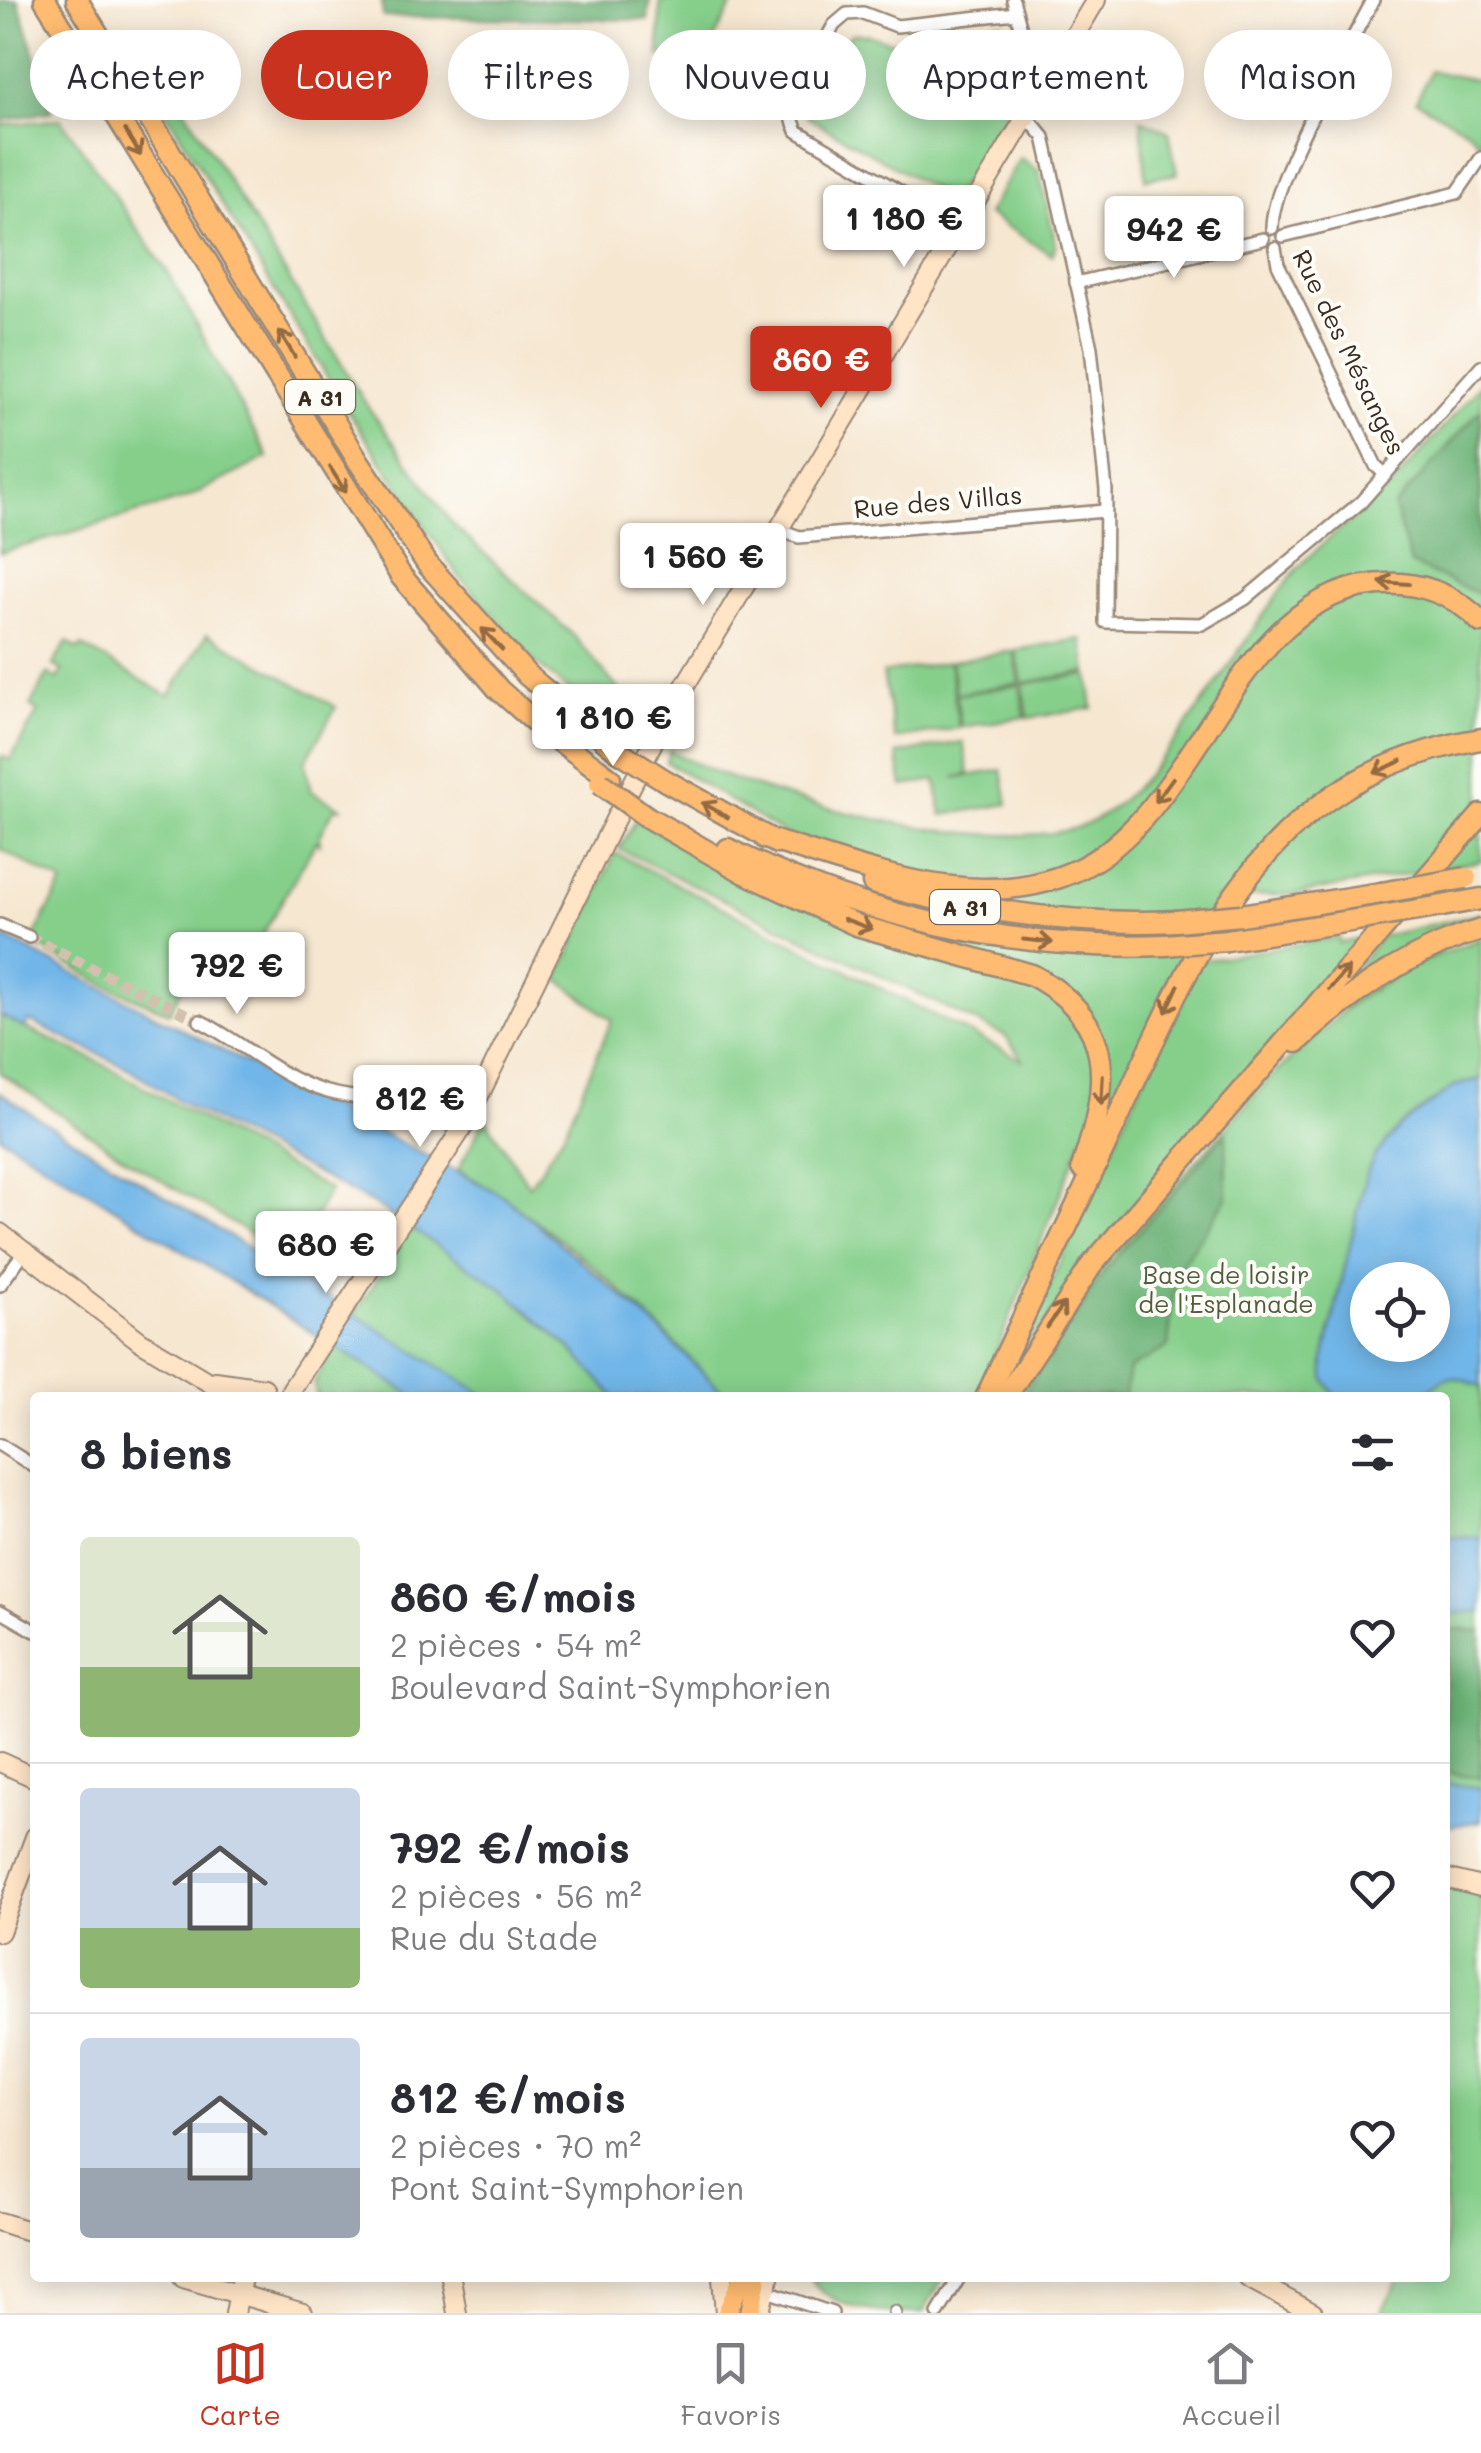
<!DOCTYPE html>
<html lang="fr">
<meta charset="utf-8">
<style>
:root{--surface:#fff;--page:#f2f2f3;--text:#2b2b33;--muted:#7c7c81;--line:#e1e1e2;--accent:#c8321e}
body{margin:0;font-family:Mali,sans-serif;background:var(--page);color:var(--text);height:100vh;display:flex;flex-direction:column;font-size:38px;white-space:nowrap}
*{box-sizing:border-box;margin:0}
p{font-size:32px;color:var(--muted)}
.icon{flex:none;width:55px;height:55px;fill:none;stroke:currentColor;stroke-width:2;stroke-linecap:round;stroke-linejoin:round}
.map{position:relative;flex:1;overflow:hidden}
.drawer{position:absolute;left:30px;top:1392px;width:1420px;height:890px;display:flex;flex-direction:column;background:var(--surface);border-radius:10px;box-shadow:0 5px 25px #0003}
.drawer>*{flex:none}
.banner{position:absolute;left:30px;top:30px;width:1422px;height:90px;display:flex;gap:20px}
.controls{position:absolute;left:1350px;top:1262px;display:grid;gap:20px}
.controls a{display:grid;place-items:center;width:100px;height:100px;border-radius:50%;background:var(--surface);box-shadow:0 5px 25px #0003;font-size:50px}
.price{position:absolute;translate:-50% -85px;padding:0 22px;border-radius:10px;background:#fff;color:#222;font-size:32px;line-height:65px;filter:drop-shadow(0 2px 5px #0008)}
.price::after{content:'';position:absolute;left:50%;top:60px;width:30px;height:22px;margin-left:-15px;background:inherit;clip-path:polygon(0 0,100% 0,50% 100%)}
.price.current{background:var(--accent);color:#fff}
ul{padding:0;list-style:none}
li{display:flex;align-items:center;gap:30px;height:250px;padding:0 50px}
li+li{border-top:2px solid var(--line)}
li span{display:grid;place-items:center;flex:none;width:280px;height:200px;border-radius:10px;color:#555}
li>.icon{margin-inline-start:auto}
span .icon{width:120px;height:120px;fill:#fffc;stroke-width:1}
li b{font-size:42px}
h2{display:flex;justify-content:space-between;align-items:center;height:120px;padding:0 50px;font-size:42px}
.tag{padding:0 35px;border-radius:45px;background:var(--surface);box-shadow:0 5px 25px #0003;font-size:35px;line-height:90px}
.tag.current{background:var(--accent);color:#fff}
.tabs{display:flex;justify-content:space-around;align-items:center;height:140px;border-top:2px solid var(--line);background:var(--surface);font-size:28px;color:var(--muted)}
.tabs a{display:grid;justify-items:center;gap:5px}
.tabs .current{color:var(--accent)}
.map>svg:first-child{display:block}
.green{fill:#85cf8b;stroke:#607c54;stroke-width:2.5}
.forest{fill:#6cb277;stroke:#546e4a;stroke-width:2.5}
.water{fill:#71b6e8;stroke:#567083;stroke-width:2.5;fill-rule:evenodd}
.lines{fill:none;stroke-linecap:round;stroke-linejoin:round}
.street-tunnel{stroke:#d1c1ad;stroke-width:11;stroke-dasharray:11 5.5;stroke-linecap:butt}
.street-casing{stroke:#988878;stroke-width:16}
.secondary-casing{stroke:#988878;stroke-width:22}
.primary-casing{stroke:#988878;stroke-width:22}
.highway-casing{stroke:#988878;stroke-width:25}
.street{stroke:#fff;stroke-width:11}
.secondary{stroke:#ffe4c6;stroke-width:18}
.primary{stroke:#ffbb71;stroke-width:18}
.highway{stroke:#ffbb71;stroke-width:20}
.highway-bridge-casing{stroke:#988878;stroke-width:25;stroke-linecap:butt}
.highway-bridge{stroke:#ffbb71;stroke-width:20}
.oneway{stroke:#936b43}
.labels{text-anchor:middle;dominant-baseline:central;stroke-width:8;stroke-linejoin:round;paint-order:stroke}
.shield{fill:#fdfcf7;stroke:#75695f;stroke-width:2.5}
.shield-label{font-size:22px;font-weight:bold;fill:#3b2a1e}
.street-label{font-size:25px;fill:#3b2a1e;stroke:#fdfcf7}
.park-label{font-size:25px;fill:#515c3f;stroke:#fdfcf7}
</style>
<div class="map">
<svg width="1481" height="2313" viewBox="0 0 1481 2313">
<rect width="100%" height="100%" fill="#fdfcf7"/>
<filter id="ink" filterUnits="userSpaceOnUse"><feTurbulence type="fractalNoise" baseFrequency=".01" numOctaves="2"/><feDisplacementMap in="SourceGraphic" scale="20" xChannelSelector="R" yChannelSelector="G"/><feConvolveMatrix kernelMatrix="1 2 1 2 8 2 1 2 1" color-interpolation-filters="sRGB"/></filter>
<filter id="wash" filterUnits="userSpaceOnUse"><feTurbulence type="fractalNoise" baseFrequency=".0048" numOctaves="4" result="noise"/><feDisplacementMap in="SourceGraphic" scale="40" xChannelSelector="R" yChannelSelector="G"/><feGaussianBlur stdDeviation="2.25" result="paint"/><feColorMatrix in="noise" values="0 0 0 0 0 0 0 0 0 0 0 0 0 0 0 0 0 1.4 0 .05"/><feComposite in="paint" operator="in"/></filter>
<g filter="url(#wash)">
<rect width="100%" height="100%" fill="#f6e7d1"/>
<!-- green -->
<g class="green">
<path d="M660 0H735L711 45 659 56Z"/>
<path d="M1000 22 1009 29 1024 83 953 200 807 117 805 107 850 35C868 29 885 44 904 43 936 42 970 29 1000 22Z"/>
<path d="M1431 71 1481 81V145L1469 131 1416 101Z"/>
<path d="M181 103 366 404 453 525 573 635 643 719 629 740 537 664 458 575 349 413 165 110Z"/>
<path d="M61 119 169 274 268 457 185 499 0 553V125Z"/>
<path d="M1141 119 1169 132 1177 174 1146 179Z"/>
<path d="M1020 158 1039 171 1056 245 1052 255 987 214Z"/>
<path d="M1481 384V861L1297 894 1218 898 1176 974 1096 1146 1083 1137 978 1397H727C648 1313 559 1227 458 1170L485 1118 529 1186 564 1133 612 1020 558 979 615 853 1024 1061 1005 1036 619 849 636 820 787 901 959 950 973 896 1053 887 1131 821 1074 865 1004 881 903 875 788 836 666 762 670 750C747 797 1014 866 1095 820 1159 784 1239 647 1285 584 1312 547 1357 519 1390 486 1422 454 1451 418 1481 384Z"/>
<path d="M207 634 336 707 305 762 311 791 341 808 334 809 319 837 320 844 316 842 263 934 265 940 261 939 245 966 247 972 218 956 195 963 169 1013 104 984 31 942 63 883 0 849V760L2 756 10 760 38 712 30 706 48 674 58 680 62 670 53 665 67 642 78 649 82 646 169 696Z"/>
<path d="M1082 639 1087 672 1022 683 1016 650Z"/>
<path d="M1014 651 1019 683 956 694 951 661Z"/>
<path d="M949 662 959 728 895 739 883 673Z"/>
<path d="M1088 674 1093 708 1028 718 1023 684Z"/>
<path d="M1020 685 1025 717 961 727 956 695Z"/>
<path d="M963 742 969 774 954 778 1002 770 1008 804 942 815 936 780 903 786 897 754Z"/>
<path d="M1481 913V925L1307 1029 1382 936Z"/>
<path d="M1339 937V943L1367 938 1017 1356 1197 961Z"/>
<path d="M1481 938V1079L1455 1086 1401 1125 1366 1175 1324 1360 1336 1397 1016 1398 1097 1272 1273 1075 1355 1001 1417 963Z"/>
<path d="M0 1016 99 1062 330 1190 291 1259 131 1162 0 1073Z"/>
<path d="M410 1227 503 1289 569 1347 615 1397H488L354 1315Z"/>
<path d="M334 1346 415 1397H317L314 1383Z"/>
<path d="M1457 1375 1481 1387V1538L1445 1537V1398H1416L1445 1377Z"/>
<path d="M1481 1612V1788L1445 1783V1614Z"/>
<path d="M1445 1879 1481 1888V2313H1386L1382 2311 1400 2278H1445Z"/>
<path d="M810 2278H943L923 2313C883 2313 835 2313 810 2278Z"/>
</g>
<!-- forest -->
<g class="forest">
<path d="M0 0H18L52 111 0 121Z"/>
<path d="M382 0H650L648 20 383 17Z"/>
<path d="M1481 409V595L1411 564 1394 507Z"/>
<path d="M1226 1133 1227 1198 1176 1272 1168 1347 1129 1369 1124 1397H1022L1105 1270Z"/>
<path d="M1462 1629 1481 1632V1778L1445 1772V1632Z"/>
</g>
<!-- water -->
<g class="water">
<path d="M0 935 504 1196 650 1320 727 1397H615L569 1347 503 1289 372 1203 191 1108 128 1068 29 1021 24 1028 0 1015Z"/>
<path d="M1481 1079V1387C1430 1362 1443 1395 1409 1398 1385 1400 1360 1398 1336 1397L1324 1378V1360L1366 1175 1374 1157 1401 1125 1455 1086ZM1368 1280H1432V1345H1368Z"/>
<path d="M0 1092 32 1114 488 1397H415L0 1136Z"/>
<path d="M1445 1537 1481 1538V1612L1445 1614Z"/>
<path d="M1445 1783 1481 1788V1821L1445 1827Z"/>
</g>
</g>
<g filter="url(#ink)">
<g class="lines">
<!-- street-tunnel -->
<path class="street-tunnel" d="M29 937 200 1021"/>
<defs>
<g id="street">
<path d="M1013 0 1029 58 1050 77"/>
<path d="M1026 116 1044 137 1091 348 1106 490 1105 622 1202 624 1245 599 1361 502 1481 366"/>
<path d="M958 226 797 131 788 108 834 25 847 14 863 13 897 26 1016 13"/>
<path d="M1272 228C1271 180 1348 49 1373 0"/>
<path d="M1283 236 1457 193 1481 158"/>
<path d="M1275 248 1278 264 1376 466 1386 475"/>
<path d="M1076 283 1263 239"/>
<path d="M778 529 799 537 1105 511"/>
<path d="M0 925 29 937"/>
<path d="M200 1021C244 1043 286 1084 336 1094 373 1101 429 1106 460 1132"/>
<path d="M0 1285 24 1252"/>
<path d="M0 1445 35 1467"/>
<path d="M0 1611 35 1631"/>
<path d="M776 2294 832 2313"/>
<path d="M895 2313V2312"/>
<path d="M938 2313 959 2278"/>
</g>
<g id="secondary">
<path d="M0 1233 140 1341 235 1398"/>
<path d="M215 1381 264 1388"/>
<path d="M291 1390 465 1124 662 724 1096 0"/>
<path d="M0 1762 35 1778"/>
<path d="M1445 1878 1481 1887"/>
<path d="M0 1932 35 1837"/>
<path d="M0 2222 35 2233"/>
<path d="M183 2278 303 2313"/>
<path d="M451 2278 457 2313"/>
<path d="M722 2278 725 2313"/>
<path d="M1248 2278 1313 2313"/>
<path d="M235 2313 242 2278"/>
<path d="M759 2313 769 2278"/>
</g>
<g id="primary">
<path d="M727 2313 742 2278"/>
<path d="M750 2313 757 2278"/>
</g>
<g id="highway">
<path d="M45 0 401 576 499 690 542 728 610 778"/>
<path d="M77 0 359 462 428 565 527 675 617 750"/>
<path d="M666 781 777 843"/>
<path d="M647 817 745 873 856 925 1032 975C1119 1022 1109 1086 1082 1168"/>
<path d="M765 838C863 867 981 918 1081 868 1207 805 1238 573 1401 584 1430 586 1461 600 1481 622"/>
<path d="M728 849C864 917 1013 951 1165 945"/>
<path d="M873 883C973 911 1072 926 1176 921"/>
<path d="M1442 906 1481 899"/>
<path d="M1241 915 1381 893"/>
<path d="M1227 940 1357 920"/>
<path d="M1297 1042C1349 994 1412 949 1481 930"/>
<path d="M986 1398C1026 1309 1069 1223 1110 1135 1194 955 1258 775 1481 739"/>
<path d="M1005 1398 1091 1266 1481 815"/>
</g>
</defs>
<!-- street casing -->
<use href="#street" class="street-casing"/>
<!-- secondary casing -->
<use href="#secondary" class="secondary-casing"/>
<!-- primary casing -->
<use href="#primary" class="primary-casing"/>
<!-- highway casing -->
<use href="#highway" class="highway-casing"/>
<!-- street -->
<use href="#street" class="street"/>
<!-- secondary -->
<use href="#secondary" class="secondary"/>
<!-- primary -->
<use href="#primary" class="primary"/>
<!-- highway -->
<use href="#highway" class="highway"/>
<defs>
<g id="highway-bridge">
<path d="M617 750 666 781"/>
<path d="M600 783 647 817"/>
<path d="M1381 893 1466 878"/>
<path d="M1357 920 1442 906"/>
<path d="M1176 921 1241 915"/>
<path d="M1165 945 1227 940"/>
</g>
</defs>
<!-- highway-bridge casing -->
<use href="#highway-bridge" class="highway-bridge-casing"/>
<!-- highway-bridge -->
<use href="#highway-bridge" class="highway-bridge"/>
</g>
<!-- one-way arrows -->
<defs><path id="oneway-shaft" d="M-6 0H5M1.5-3L5.5 0L1.5 3" fill="none" stroke-width="1.6" stroke-linecap="round" stroke-linejoin="round" transform="scale(2.5)"/></defs>
<g class="oneway">
<use href="#oneway-shaft" transform="translate(133 143) rotate(59)"/>
<use href="#oneway-shaft" transform="translate(287 344) rotate(-121)"/>
<use href="#oneway-shaft" transform="translate(338 480) rotate(58)"/>
<use href="#oneway-shaft" transform="translate(1394 583) rotate(-176)"/>
<use href="#oneway-shaft" transform="translate(492 639) rotate(-134)"/>
<use href="#oneway-shaft" transform="translate(1388 767) rotate(155)"/>
<use href="#oneway-shaft" transform="translate(1164 790) rotate(126)"/>
<use href="#oneway-shaft" transform="translate(715 810) rotate(-150)"/>
<use href="#oneway-shaft" transform="translate(858 924) rotate(20)"/>
<use href="#oneway-shaft" transform="translate(1038 941) rotate(6)"/>
<use href="#oneway-shaft" transform="translate(1339 978) rotate(-49)"/>
<use href="#oneway-shaft" transform="translate(1172 999) rotate(115)"/>
<use href="#oneway-shaft" transform="translate(1102 1090) rotate(93)"/>
<use href="#oneway-shaft" transform="translate(1056 1315) rotate(-55)"/>
</g>
</g>
<g class="labels">
<!-- shield labels -->
<g class="shield">
<rect x="285" y="380" width="70" height="34" rx="8"/>
<rect x="930" y="890" width="70" height="34" rx="8"/>
</g>
<g class="shield-label">
<text x="320" y="397">A 31</text>
<text x="965" y="907">A 31</text>
</g>
<!-- street labels -->
<g class="street-label">
<text transform="translate(1350 352) rotate(64)">Rue des Mésanges</text>
<text transform="translate(938 501) rotate(-5)">Rue des Villas</text>
</g>
<!-- park labels -->
<g class="park-label">
<text x="1226" y="1274">Base de loisir<tspan x="1226" dy="29">de l'Esplanade</tspan></text>
</g>
</g>
</svg>
<div class="controls">
<a><svg class="icon" aria-label="locate" viewBox="0 0 24 24"><circle cx="12" cy="12" r="6"/><path d="M12 2v4M12 18v4M2 12h4M18 12h4"/></svg></a>
</div>
<b class="price" style="left:904px;top:270px">1 180 €</b>
<b class="price" style="left:1174px;top:281px">942 €</b>
<b class="price current" style="left:821px;top:411px">860 €</b>
<b class="price" style="left:703px;top:608px">1 560 €</b>
<b class="price" style="left:613px;top:769px">1 810 €</b>
<b class="price" style="left:237px;top:1017px">792 €</b>
<b class="price" style="left:420px;top:1150px">812 €</b>
<b class="price" style="left:326px;top:1296px">680 €</b>
<div class="banner">
<a class="tag">Acheter</a>
<a class="tag current">Louer</a>
<a class="tag">Filtres</a>
<a class="tag">Nouveau</a>
<a class="tag">Appartement</a>
<a class="tag">Maison</a>
</div>
<section class="drawer">
<h2>8 biens<svg class="icon" aria-label="filters" viewBox="0 0 24 24"><path d="M4 7h16M4 17h16"/><circle cx="9" cy="7" r="2"/><circle cx="15" cy="17" r="2"/></svg></h2>
<ul>
<li><span style="background:linear-gradient(#dfe7d0 65%,#8fb573 0)"><svg class="icon" aria-label="home" viewBox="0 0 24 24"><path d="M3 11l9-7 9 7M6 9v11h12V9"/></svg></span><div><b>860 €/mois</b><p>2 pièces · 54 m²</p><p>Boulevard Saint-Symphorien</p></div><svg class="icon" aria-label="heart" viewBox="0 0 24 24"><path d="M12 20l-8-8c-3-5 5-10 8-4 3-6 11-1 8 4z"/></svg></li>
<li><span style="background:linear-gradient(#c9d6e8 70%,#8fb573 0)"><svg class="icon" aria-label="home" viewBox="0 0 24 24"><path d="M3 11l9-7 9 7M6 9v11h12V9"/></svg></span><div><b>792 €/mois</b><p>2 pièces · 56 m²</p><p>Rue du Stade</p></div><svg class="icon" aria-label="heart" viewBox="0 0 24 24"><path d="M12 20l-8-8c-3-5 5-10 8-4 3-6 11-1 8 4z"/></svg></li>
<li><span style="background:linear-gradient(#c9d6e8 65%,#9aa5b1 0)"><svg class="icon" aria-label="home" viewBox="0 0 24 24"><path d="M3 11l9-7 9 7M6 9v11h12V9"/></svg></span><div><b>812 €/mois</b><p>2 pièces · 70 m²</p><p>Pont Saint-Symphorien</p></div><svg class="icon" aria-label="heart" viewBox="0 0 24 24"><path d="M12 20l-8-8c-3-5 5-10 8-4 3-6 11-1 8 4z"/></svg></li>
</ul>
</section>
</div>
<nav class="tabs">
<a class="current"><svg class="icon" aria-label="map" viewBox="0 0 24 24"><path d="M3 6l6-2 6 2 6-2v14l-6 2-6-2-6 2zM9 4v14M15 6v14"/></svg>Carte</a>
<a><svg class="icon" aria-label="saved" viewBox="0 0 24 24"><path d="M7 4h10v16l-5-4-5 4z"/></svg>Favoris</a>
<a><svg class="icon" aria-label="home" viewBox="0 0 24 24"><path d="M3 11l9-7 9 7M6 9v11h12V9"/></svg>Accueil</a>
</nav>
